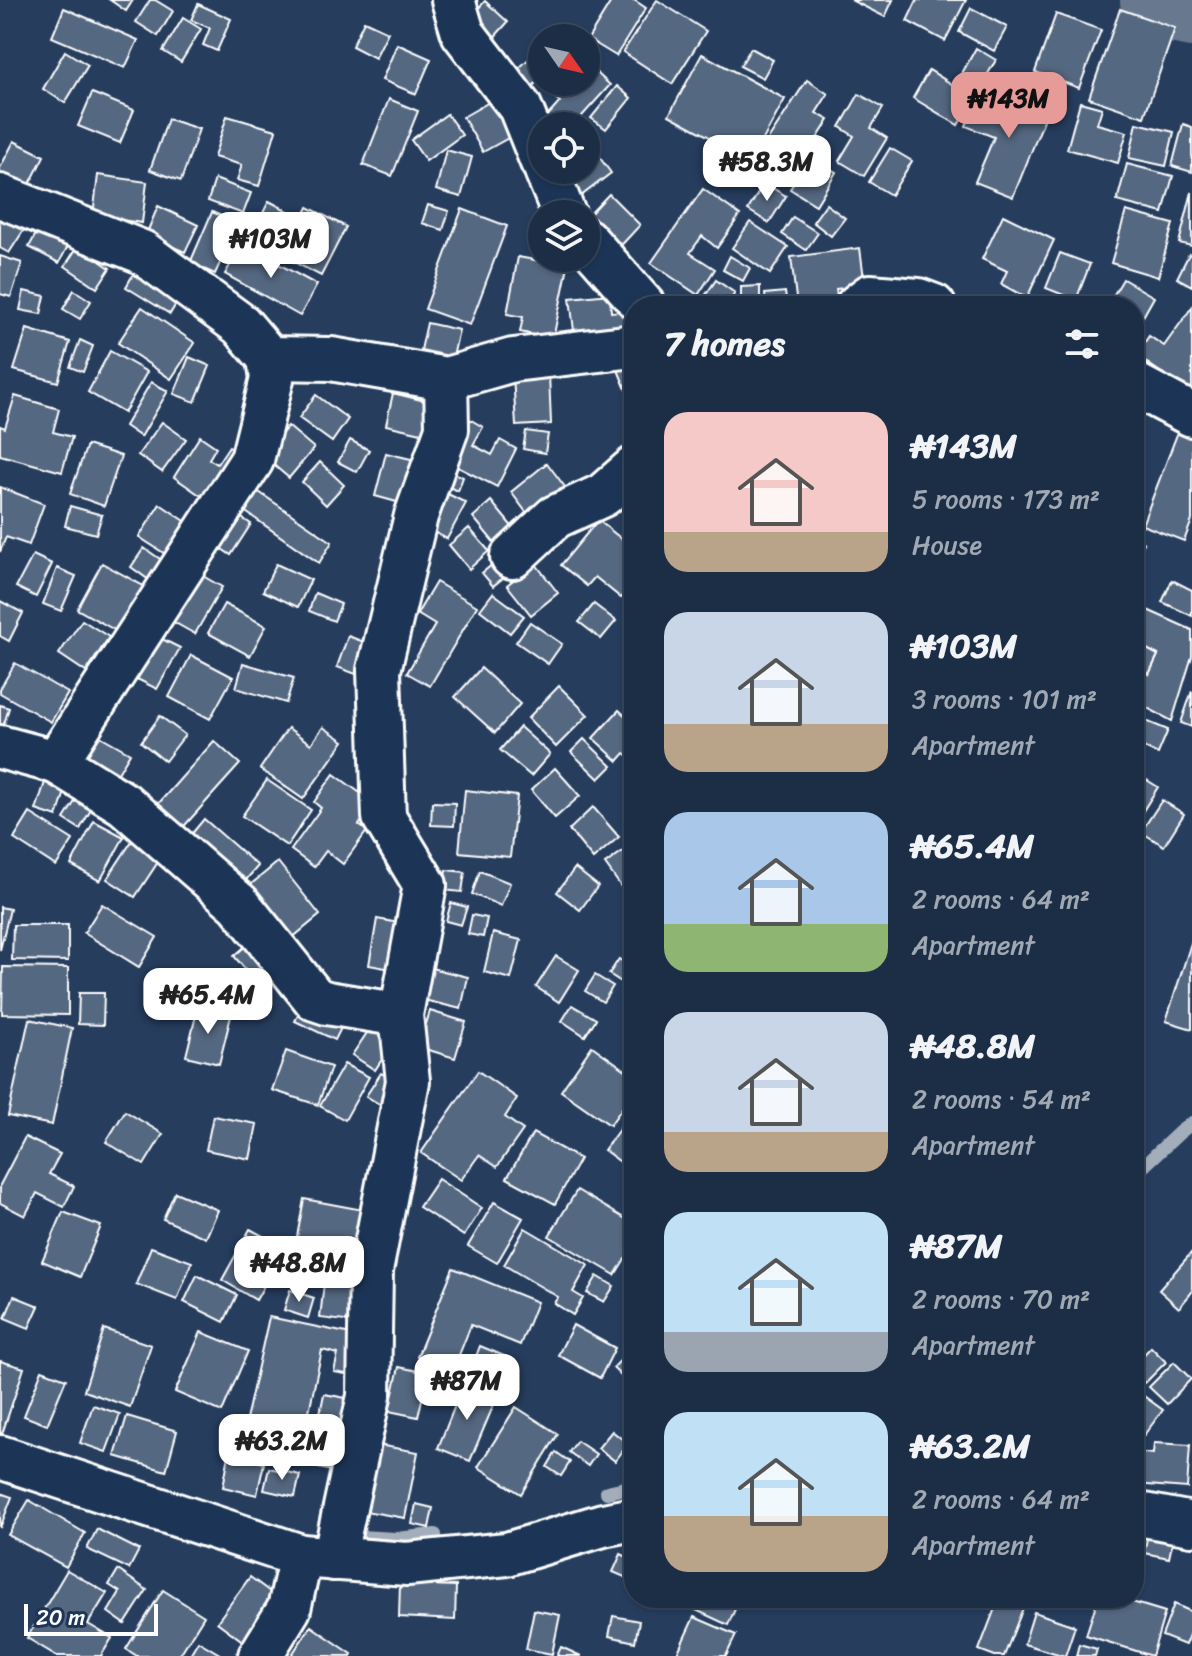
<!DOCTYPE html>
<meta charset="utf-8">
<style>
:root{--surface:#1c2e46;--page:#25364d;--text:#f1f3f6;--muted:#a0a8b3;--line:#3a4a5f;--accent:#e69b98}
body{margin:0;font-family:Sriracha,sans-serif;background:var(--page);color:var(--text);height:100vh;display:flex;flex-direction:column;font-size:30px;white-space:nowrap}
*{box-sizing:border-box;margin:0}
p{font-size:26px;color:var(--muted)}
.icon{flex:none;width:44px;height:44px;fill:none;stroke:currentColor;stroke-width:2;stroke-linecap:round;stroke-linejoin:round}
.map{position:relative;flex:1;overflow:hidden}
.sheet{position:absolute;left:624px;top:296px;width:520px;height:1312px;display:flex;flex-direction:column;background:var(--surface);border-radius:32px;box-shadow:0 2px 6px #0004,0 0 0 2px var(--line)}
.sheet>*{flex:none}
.needle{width:52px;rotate:124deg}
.buttons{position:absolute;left:528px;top:24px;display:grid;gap:16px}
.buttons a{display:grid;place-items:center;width:72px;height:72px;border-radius:50%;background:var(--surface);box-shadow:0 2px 6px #0004,0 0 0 2px var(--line);font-size:40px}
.scale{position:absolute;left:24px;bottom:20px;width:134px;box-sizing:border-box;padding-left:8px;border:4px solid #fff;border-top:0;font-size:22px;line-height:28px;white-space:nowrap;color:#fff;-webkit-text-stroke:6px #1d3557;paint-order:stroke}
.price{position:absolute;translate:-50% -68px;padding:0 18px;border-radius:16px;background:#fff;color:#222;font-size:26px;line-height:52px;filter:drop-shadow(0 2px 4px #0008)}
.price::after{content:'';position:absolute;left:50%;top:48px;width:24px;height:18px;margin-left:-12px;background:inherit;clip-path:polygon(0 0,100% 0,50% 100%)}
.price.selected{background:var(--accent);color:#111}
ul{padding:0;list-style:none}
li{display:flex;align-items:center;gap:24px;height:200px;padding:0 40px}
li span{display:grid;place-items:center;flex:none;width:224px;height:160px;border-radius:24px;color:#555}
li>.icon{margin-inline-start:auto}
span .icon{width:96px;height:96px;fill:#fffc;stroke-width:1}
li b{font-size:34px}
h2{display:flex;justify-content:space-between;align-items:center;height:96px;padding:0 40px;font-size:34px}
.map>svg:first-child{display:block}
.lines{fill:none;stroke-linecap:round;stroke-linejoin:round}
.stream{stroke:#a4aebb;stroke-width:14}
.river{stroke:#67788e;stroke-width:80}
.building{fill:#556781;stroke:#fff;stroke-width:2}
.street-casing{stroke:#fff;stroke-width:48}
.street{stroke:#1d3557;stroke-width:42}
</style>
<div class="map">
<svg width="1192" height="1656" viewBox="0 0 1192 1656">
<rect width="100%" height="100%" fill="#263d5e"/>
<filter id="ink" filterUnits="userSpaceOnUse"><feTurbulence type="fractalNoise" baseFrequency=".0125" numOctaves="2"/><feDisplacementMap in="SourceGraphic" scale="16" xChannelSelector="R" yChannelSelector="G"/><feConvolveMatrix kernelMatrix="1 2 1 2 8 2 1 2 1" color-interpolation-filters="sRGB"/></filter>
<g filter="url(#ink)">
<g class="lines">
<!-- stream -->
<g class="stream">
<path d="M1134 1175 1180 1132 1192 1123"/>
<path d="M607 1492 634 1486"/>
<path d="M359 1537 396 1539 435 1535"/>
</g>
<!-- river -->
<path class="river" d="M1160 0 1192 7"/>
</g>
<!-- building -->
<g class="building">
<path d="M110 0H133L126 11Z"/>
<path d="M150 0H155L173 11 158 36 136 22Z"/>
<path d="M612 0H634L646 8 616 56 588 39Z"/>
<path d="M657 0 706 31 672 84 623 52Z"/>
<path d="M851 0H893L885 17Z"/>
<path d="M917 0H966L945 41 907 21Z"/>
<path d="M485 1 508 22 489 43 466 22Z"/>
<path d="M198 4 231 19 217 51 203 45 210 28 191 20Z"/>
<path d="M64 8 138 40 125 68 52 37Z"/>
<path d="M971 8 1007 27 994 51 959 32Z"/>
<path d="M1120 9 1175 28 1144 117 1089 98Z"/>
<path d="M1056 14 1101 30 1079 88 1035 72Z"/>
<path d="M183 18 201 29 181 62 163 51Z"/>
<path d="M364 21 388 32 375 58 352 46Z"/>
<path d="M397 44 431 59 416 94 382 80Z"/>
<path d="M542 46V77L528 91 513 74Z"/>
<path d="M751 48 773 60 763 78 740 66Z"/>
<path d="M976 48 996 60 958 125 913 98 929 70 955 86Z"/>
<path d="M65 51 88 65 65 103 43 89Z"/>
<path d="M702 54 785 99 752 160 669 115Z"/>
<path d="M586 63 610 85 573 126H548L543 121 560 102 544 88 549 82H586Z"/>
<path d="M807 80 828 94 816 113 829 120 800 165 766 143Z"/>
<path d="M617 86 631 98 606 129 591 118Z"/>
<path d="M1024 89 1052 100 1013 197 975 182 994 137 966 126 975 103 1011 118Z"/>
<path d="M92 93 134 110 120 143 78 126Z"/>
<path d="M859 94 883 108 871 128 887 138 864 176 839 161 854 136 840 127Z"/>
<path d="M498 97 519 132 483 152 463 117Z"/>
<path d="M389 99 418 111 392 176 363 165Z"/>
<path d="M1080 102 1102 108 1097 124 1127 132 1118 163 1067 149Z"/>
<path d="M447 114 462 135 426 161 411 140Z"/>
<path d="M227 116 276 130 259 186 237 180 242 165 214 157Z"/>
<path d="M168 119 199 129 181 181 150 170Z"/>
<path d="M1137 123 1174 132 1166 166 1129 158Z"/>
<path d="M1183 124 1192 127V172L1172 166Z"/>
<path d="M586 139 611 173 581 196 561 170H586Z"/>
<path d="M14 141 44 156 26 192 0 179V168Z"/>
<path d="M890 148 912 161 891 195 869 182Z"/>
<path d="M446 150 472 157 461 197 436 190Z"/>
<path d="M810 157 836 172 816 205 790 189Z"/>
<path d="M1127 164 1173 176 1163 213 1117 201Z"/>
<path d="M98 175 147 182 142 223 93 216Z"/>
<path d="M215 179 251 193 243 214 208 201Z"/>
<path d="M764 183 786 196 769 223 748 210Z"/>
<path d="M703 189 740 215 717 248 702 236 690 253 715 269 698 295 651 263Z"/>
<path d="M1192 192V246L1179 243Z"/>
<path d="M609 194 640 225 614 253 586 227V218Z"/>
<path d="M269 201 290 212 274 243 253 233Z"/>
<path d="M0 204 29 222 9 253 0 248Z"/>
<path d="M826 204 845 218 831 236 813 222Z"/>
<path d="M428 205 449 211 443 230 422 223Z"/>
<path d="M158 206 198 225 185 252 146 235Z"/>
<path d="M308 207 346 227 321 276 284 257Z"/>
<path d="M462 209 507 226 470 325 425 309Z"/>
<path d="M1126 211 1173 224 1158 277 1111 263Z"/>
<path d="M212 212 238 223 215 274 190 263Z"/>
<path d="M1003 215 1054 240 1027 298 1001 284 1007 271 982 259Z"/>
<path d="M793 217 818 233 806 250 782 234Z"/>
<path d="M750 222 788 247 770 274 732 248Z"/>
<path d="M40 226 70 242 59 263 29 247Z"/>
<path d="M242 244 317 285 300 316 225 274Z"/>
<path d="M78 246 110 268 97 288 65 266Z"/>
<path d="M860 248 865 286 836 289 838 305 797 306 791 257Z"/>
<path d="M1060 253 1090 264 1076 300 1046 288Z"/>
<path d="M1189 254 1192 256V286L1177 278Z"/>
<path d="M0 256 22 263 11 297 0 294Z"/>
<path d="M730 256 750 268 743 281 723 270Z"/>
<path d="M518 257 568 266 553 339 520 332 523 317 507 314Z"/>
<path d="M138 266 182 294 170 314 126 287Z"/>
<path d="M1123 279 1154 297 1135 331 1134 306H1107Z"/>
<path d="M716 280 735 293 726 306H698Z"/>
<path d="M760 286V306H741V287Z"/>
<path d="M74 290 91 301 80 319 63 309Z"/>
<path d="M24 291 45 296 41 314 20 310Z"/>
<path d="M785 292 787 306H766L765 294Z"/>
<path d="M610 294 611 312 634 310V332L575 339 570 298Z"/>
<path d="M142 307 195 343 171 379 118 343Z"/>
<path d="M1192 307V389L1189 387 1187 391 1136 355 1149 336 1164 346Z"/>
<path d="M427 323 459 330 453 357 421 350Z"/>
<path d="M27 329 70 342 58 382 14 370Z"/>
<path d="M80 340 93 346 83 372 70 367Z"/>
<path d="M110 351 147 372 124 413 88 392Z"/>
<path d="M189 357 210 366 195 402 174 394Z"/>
<path d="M634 358V389L627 392 616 365Z"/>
<path d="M549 373 551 424 516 426 513 374Z"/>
<path d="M151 382 168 391 141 437 125 426Z"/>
<path d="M393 393 433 403 426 434 386 425Z"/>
<path d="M316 395 348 419 332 442 299 418Z"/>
<path d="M15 396 59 409 53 432 72 437 62 472 0 455V426L5 428Z"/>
<path d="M466 417 483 427 473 445 492 455 500 440 516 449 497 487 444 460Z"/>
<path d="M162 422 186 439 162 472 138 455Z"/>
<path d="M1181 424 1192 428V520L1184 541 1142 525Z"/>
<path d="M288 426 314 448 289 478 263 456Z"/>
<path d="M526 431 548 434 545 453 523 449Z"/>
<path d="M200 436 216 447 209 459 217 464 229 446 239 452 207 500 174 477Z"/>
<path d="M350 440 369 450 357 472 338 462Z"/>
<path d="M87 445 121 456 104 506 70 494Z"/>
<path d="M386 453 415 460 404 504 375 496Z"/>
<path d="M320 462 344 485 326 505 302 482Z"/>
<path d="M547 463 565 487 529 516 511 492Z"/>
<path d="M447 470 463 477 458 491 442 484Z"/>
<path d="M0 487 44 504 29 545 6 537 0 552Z"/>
<path d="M253 488 332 542 319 563 240 508Z"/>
<path d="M442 491 466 503 447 539 424 527Z"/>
<path d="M491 501 514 529 496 545 473 517Z"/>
<path d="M160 504 191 525 170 557 139 537Z"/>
<path d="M70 506 102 515 96 534 65 526Z"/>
<path d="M231 511 251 524 231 555 211 542Z"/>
<path d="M598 520 634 549V582L621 598 595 577 587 586 561 565Z"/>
<path d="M469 528 489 551 469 569 449 545Z"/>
<path d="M1134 538 1144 543 1134 562Z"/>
<path d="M144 548 163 561 149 580 131 567Z"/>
<path d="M33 555 52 564 36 597 16 587Z"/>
<path d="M498 560 509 573 493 586 482 573Z"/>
<path d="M102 563 145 587 120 633 77 609Z"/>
<path d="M535 563 558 593 531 615 507 585Z"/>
<path d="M276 564 311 580 298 607 263 591Z"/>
<path d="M57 568 76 576 61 611 43 604Z"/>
<path d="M189 568 222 587 195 634 163 616Z"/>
<path d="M1172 580 1192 590V616L1162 602Z"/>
<path d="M436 582 477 606 430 686 407 673 435 625 417 614Z"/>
<path d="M315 593 341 604 334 621 309 611Z"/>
<path d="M493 593 524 616 510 633 480 610Z"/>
<path d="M0 601 23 613 9 641 0 636Z"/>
<path d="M224 604 266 626 250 656 208 633Z"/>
<path d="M594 604 616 621 601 639 579 622Z"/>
<path d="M1134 604 1192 630V656L1172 721 1134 701V666L1149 674 1158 655 1143 647 1134 665Z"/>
<path d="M82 620 109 637 86 672 59 654Z"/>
<path d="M530 622 562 644 548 664 516 642Z"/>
<path d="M152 634 180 648 157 689 131 676Z"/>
<path d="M348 636 375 646 364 677 337 667Z"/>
<path d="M1143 647 1158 655 1149 674 1134 666Z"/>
<path d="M191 655 233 677 210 719 169 697Z"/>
<path d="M15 663 68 693 51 722 0 693V689Z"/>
<path d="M243 663 294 678 286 703 236 688Z"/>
<path d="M481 668 520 704 495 733 455 697Z"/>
<path d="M559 686 588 715 556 747 528 718Z"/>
<path d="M1192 691V727L1181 723Z"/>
<path d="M0 705 9 708 2 730H0Z"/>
<path d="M619 710 634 724V760L625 753 618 761 593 738Z"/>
<path d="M160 716 185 735 165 761 141 742Z"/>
<path d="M1141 719 1168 730 1158 754 1134 743V734Z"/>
<path d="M323 727 344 741 303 799 260 769 288 728 311 744Z"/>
<path d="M520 727 550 754 531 776 500 750Z"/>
<path d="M93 732 130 753 114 780 78 759Z"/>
<path d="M584 739 612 766 599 779 571 752Z"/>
<path d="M214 741 240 764 177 834 151 812Z"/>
<path d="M555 768 580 796 555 818 531 790Z"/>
<path d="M1134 772 1158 787 1134 825Z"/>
<path d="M48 773 69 779 57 817 36 810Z"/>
<path d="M334 774 374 803 359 825 367 831 343 864 326 851 314 867 291 850 321 808 314 802Z"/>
<path d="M267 780 311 810 287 846 242 816Z"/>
<path d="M82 790 97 799 80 829 64 819Z"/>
<path d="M465 790 517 796 510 857 459 852Z"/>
<path d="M1162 800 1184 814 1164 846 1141 832Z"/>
<path d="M432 802 455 803 454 826 431 825Z"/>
<path d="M593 807 619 837 593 859 569 830Z"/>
<path d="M30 813 73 840 56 866 14 839Z"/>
<path d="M204 819 258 866 239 888 185 842Z"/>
<path d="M94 821 124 837 100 881 71 865Z"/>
<path d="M132 841 160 859 135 897 107 879Z"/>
<path d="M633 844 634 880 622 888 605 864Z"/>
<path d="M278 862 320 915 286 943 244 890Z"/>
<path d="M575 868 598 886 580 910 557 892Z"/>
<path d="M446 870 465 872 462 892 443 890Z"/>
<path d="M480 871 510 883 501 906 472 894Z"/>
<path d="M451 903 467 907 461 925 446 921Z"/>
<path d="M102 904 157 937 139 967 84 933Z"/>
<path d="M0 907 10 909 0 950Z"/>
<path d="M472 915 487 918 483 937 468 934Z"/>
<path d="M377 919 405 924 397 970 369 965Z"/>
<path d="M13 925H68V961L12 960Z"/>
<path d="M493 933 521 940 511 979 484 972Z"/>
<path d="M255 938 277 963 256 982 234 956Z"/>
<path d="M1192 940V1029L1166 1021Z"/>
<path d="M556 956 579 970 559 1002 536 987Z"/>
<path d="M619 959 634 969V973L626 985 609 974Z"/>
<path d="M3 967 68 968V1015L2 1014Z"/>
<path d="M431 968 468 977 461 1009 424 1000Z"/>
<path d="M595 975 613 986 603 1002 585 991Z"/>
<path d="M79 993H104L103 1025 78 1024Z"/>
<path d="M306 1000 345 1020 335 1040 295 1021Z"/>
<path d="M572 1005 596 1019 585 1036 562 1021Z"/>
<path d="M198 1007 231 1016 219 1064 186 1056Z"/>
<path d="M430 1011 466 1022 455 1058 419 1047Z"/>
<path d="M29 1019 72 1028 52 1125 8 1116Z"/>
<path d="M375 1021 398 1035 375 1070 352 1055Z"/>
<path d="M592 1046 634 1076V1091L610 1125 561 1091Z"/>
<path d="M286 1051 331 1067 318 1105 272 1090Z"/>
<path d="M344 1064 369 1077 345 1120 320 1106Z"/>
<path d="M478 1071 517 1098 505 1117 523 1130 497 1167 479 1155 461 1180 421 1153Z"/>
<path d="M381 1073 399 1084 384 1107 366 1096Z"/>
<path d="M125 1111 163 1134 144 1165 106 1142Z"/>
<path d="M213 1116 257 1124 250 1159 206 1150Z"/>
<path d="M626 1120 634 1126V1172L604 1150Z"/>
<path d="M533 1133 580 1159 555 1204 507 1178Z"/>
<path d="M25 1137 60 1154 49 1174 74 1186 64 1207 37 1193 25 1216 0 1203V1185Z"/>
<path d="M438 1179 482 1208 464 1236 419 1207Z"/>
<path d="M577 1190 634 1224V1244L615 1275 549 1236Z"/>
<path d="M175 1192 218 1210 206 1238 163 1219Z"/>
<path d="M304 1199 363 1210 354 1263 294 1253Z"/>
<path d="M494 1202 523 1218 497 1263 468 1246Z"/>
<path d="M63 1212 101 1226 80 1277 42 1261Z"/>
<path d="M525 1228 588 1265 573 1292 583 1298 573 1315 554 1303 558 1297 504 1265Z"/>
<path d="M250 1229 285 1248 256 1300 222 1280Z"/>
<path d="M151 1247 192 1262 177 1300 136 1284Z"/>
<path d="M1192 1252V1292L1179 1308 1159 1290Z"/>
<path d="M453 1268 537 1302 520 1345 471 1325 453 1370 417 1357Z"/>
<path d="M325 1274 358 1278 353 1322 320 1318Z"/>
<path d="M197 1275 237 1295 224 1322 184 1302Z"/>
<path d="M597 1276 614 1286 604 1302 587 1293Z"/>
<path d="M290 1290 314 1298 308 1318 284 1310Z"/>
<path d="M14 1296 39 1306 29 1328 5 1318Z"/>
<path d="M269 1317 361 1336 352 1375 334 1372 338 1354 322 1350 308 1416 319 1418 324 1394 357 1400 342 1473 239 1451Z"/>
<path d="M573 1325 615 1348 600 1378 558 1355Z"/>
<path d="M104 1329 151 1345 130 1407 84 1391Z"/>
<path d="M201 1332 248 1351 222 1412 175 1392Z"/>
<path d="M480 1346 514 1360 502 1388 469 1375Z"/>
<path d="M634 1346V1385L632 1387 613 1368Z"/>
<path d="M1151 1347 1166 1362 1145 1383 1134 1373V1365Z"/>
<path d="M0 1361 24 1368 2 1434 0 1433Z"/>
<path d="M1174 1362 1191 1379 1167 1404 1149 1387Z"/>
<path d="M399 1367 428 1373 418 1417 389 1411Z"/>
<path d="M42 1370 66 1379 47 1425 24 1416Z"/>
<path d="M464 1383 497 1397 470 1461 438 1448Z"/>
<path d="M1134 1389 1163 1410 1144 1435 1134 1428Z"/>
<path d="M93 1405 120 1414 106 1452 80 1443Z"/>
<path d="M516 1407 558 1434 521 1494 478 1467Z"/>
<path d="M127 1416 177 1431 166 1471 115 1456Z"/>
<path d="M612 1431 628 1444 615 1461 598 1448Z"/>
<path d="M577 1441 596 1454 588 1466 569 1452Z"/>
<path d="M1154 1443 1190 1445 1187 1488 1134 1484V1452L1153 1454Z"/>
<path d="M372 1444 418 1452 405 1518 359 1510Z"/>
<path d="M556 1452 570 1462 561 1476 547 1467Z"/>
<path d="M229 1455 264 1463 257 1495 223 1487Z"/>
<path d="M269 1468 300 1475 295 1497 264 1490Z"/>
<path d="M0 1493 12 1497 0 1528Z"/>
<path d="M29 1500 85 1533 66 1567 8 1535Z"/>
<path d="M416 1504 433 1508 429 1528 412 1524Z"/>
<path d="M97 1529 139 1550 129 1569 87 1549Z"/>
<path d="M1149 1529 1174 1535 1169 1558 1144 1553Z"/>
<path d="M621 1554 634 1560V1581L613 1572Z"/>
<path d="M67 1570 107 1593 88 1624 112 1638 101 1656H57L27 1638Z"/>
<path d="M118 1570 147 1590 125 1624 108 1612 120 1592 109 1585Z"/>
<path d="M250 1577 281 1600 248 1645 217 1622Z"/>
<path d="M400 1584 456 1586 455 1620 399 1617Z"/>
<path d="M163 1590 204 1616 179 1656H137L126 1649Z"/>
<path d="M670 1598H740L728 1625Z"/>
<path d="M999 1598H1027L1004 1656H995L979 1650Z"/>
<path d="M1098 1598H1119L1165 1612 1152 1656 1086 1635Z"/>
<path d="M1174 1604 1192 1612V1627L1185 1645 1162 1636Z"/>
<path d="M534 1610 560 1615 552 1654 526 1649Z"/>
<path d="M1034 1612 1075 1626 1065 1656 1024 1644Z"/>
<path d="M613 1616 639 1621 635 1642 609 1636Z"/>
<path d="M694 1617 736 1635 726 1656H676Z"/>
<path d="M311 1626 352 1654 351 1656H291Z"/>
<path d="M198 1641 223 1656H189Z"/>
<path d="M1079 1644 1097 1649 1095 1656H1076Z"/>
<path d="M561 1647 581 1656H557Z"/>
</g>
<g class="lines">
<defs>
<g id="street">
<path d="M453 0 463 33 520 107 542 162"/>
<path d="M546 170 564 214"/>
<path d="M0 196 142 252 241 325 269 358 331 359 446 379 513 360 634 346"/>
<path d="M586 240 644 306"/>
<path d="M857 306 870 296 918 300 934 306"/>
<path d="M1134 384 1192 415"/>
<path d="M512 557 555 517 603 495 634 468"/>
<path d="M0 747 56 762 252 460 272 379 269 358"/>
<path d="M56 762 124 804 239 904 315 999 327 1003 401 1015"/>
<path d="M0 1457 301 1556 407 1564 507 1554 603 1525 634 1519"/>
<path d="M1134 1513 1192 1524"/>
<path d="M334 1559 369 1396 371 1271 408 1081 401 1015 425 885 384 817 379 670 416 516 447 429 446 379"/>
<path d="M260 1656 289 1609 301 1556"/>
</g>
</defs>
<!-- street casing -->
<use href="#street" class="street-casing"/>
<!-- street -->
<use href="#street" class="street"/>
</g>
</g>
</svg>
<div class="buttons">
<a><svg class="needle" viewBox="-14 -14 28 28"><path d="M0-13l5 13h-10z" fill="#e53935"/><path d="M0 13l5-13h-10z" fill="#a0a8b3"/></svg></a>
<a><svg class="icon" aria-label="locate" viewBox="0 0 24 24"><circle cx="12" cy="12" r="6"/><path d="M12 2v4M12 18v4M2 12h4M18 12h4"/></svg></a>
<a><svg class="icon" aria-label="layers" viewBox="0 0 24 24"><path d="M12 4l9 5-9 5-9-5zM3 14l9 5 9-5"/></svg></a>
</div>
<div class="scale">20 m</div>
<b class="price selected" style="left:1009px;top:140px">₦143M</b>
<b class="price" style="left:767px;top:203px">₦58.3M</b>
<b class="price" style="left:271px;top:280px">₦103M</b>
<b class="price" style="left:208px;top:1036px">₦65.4M</b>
<b class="price" style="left:299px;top:1304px">₦48.8M</b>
<b class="price" style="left:467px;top:1422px">₦87M</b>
<b class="price" style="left:282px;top:1482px">₦63.2M</b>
<section class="sheet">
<h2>7 homes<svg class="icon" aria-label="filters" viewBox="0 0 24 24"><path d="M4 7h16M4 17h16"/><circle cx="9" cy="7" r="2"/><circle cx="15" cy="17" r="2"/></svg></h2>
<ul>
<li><span style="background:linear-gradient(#f6c9c9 75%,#b9a48a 0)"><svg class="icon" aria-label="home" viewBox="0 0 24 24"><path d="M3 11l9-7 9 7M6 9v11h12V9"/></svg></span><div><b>₦143M</b><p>5 rooms · 173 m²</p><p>House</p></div></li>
<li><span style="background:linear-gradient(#c9d6e8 70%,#b9a48a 0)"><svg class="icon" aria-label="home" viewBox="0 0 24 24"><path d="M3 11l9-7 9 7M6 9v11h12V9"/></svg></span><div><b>₦103M</b><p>3 rooms · 101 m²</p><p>Apartment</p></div></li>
<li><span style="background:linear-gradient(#a9c7e8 70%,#8fb573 0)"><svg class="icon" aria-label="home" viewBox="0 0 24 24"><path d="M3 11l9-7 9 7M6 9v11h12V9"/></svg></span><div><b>₦65.4M</b><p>2 rooms · 64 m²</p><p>Apartment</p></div></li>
<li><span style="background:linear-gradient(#c9d6e8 75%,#b9a48a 0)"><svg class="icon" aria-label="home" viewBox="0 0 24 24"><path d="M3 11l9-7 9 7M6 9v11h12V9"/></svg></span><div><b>₦48.8M</b><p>2 rooms · 54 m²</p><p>Apartment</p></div></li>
<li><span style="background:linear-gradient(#bfe0f5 75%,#9aa5b1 0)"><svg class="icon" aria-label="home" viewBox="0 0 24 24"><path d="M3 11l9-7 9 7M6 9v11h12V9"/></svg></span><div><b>₦87M</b><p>2 rooms · 70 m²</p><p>Apartment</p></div></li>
<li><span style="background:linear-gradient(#bfe0f5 65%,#b9a48a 0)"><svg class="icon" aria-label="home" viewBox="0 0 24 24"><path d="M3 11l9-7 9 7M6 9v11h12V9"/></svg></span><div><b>₦63.2M</b><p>2 rooms · 64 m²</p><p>Apartment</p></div></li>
</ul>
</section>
</div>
